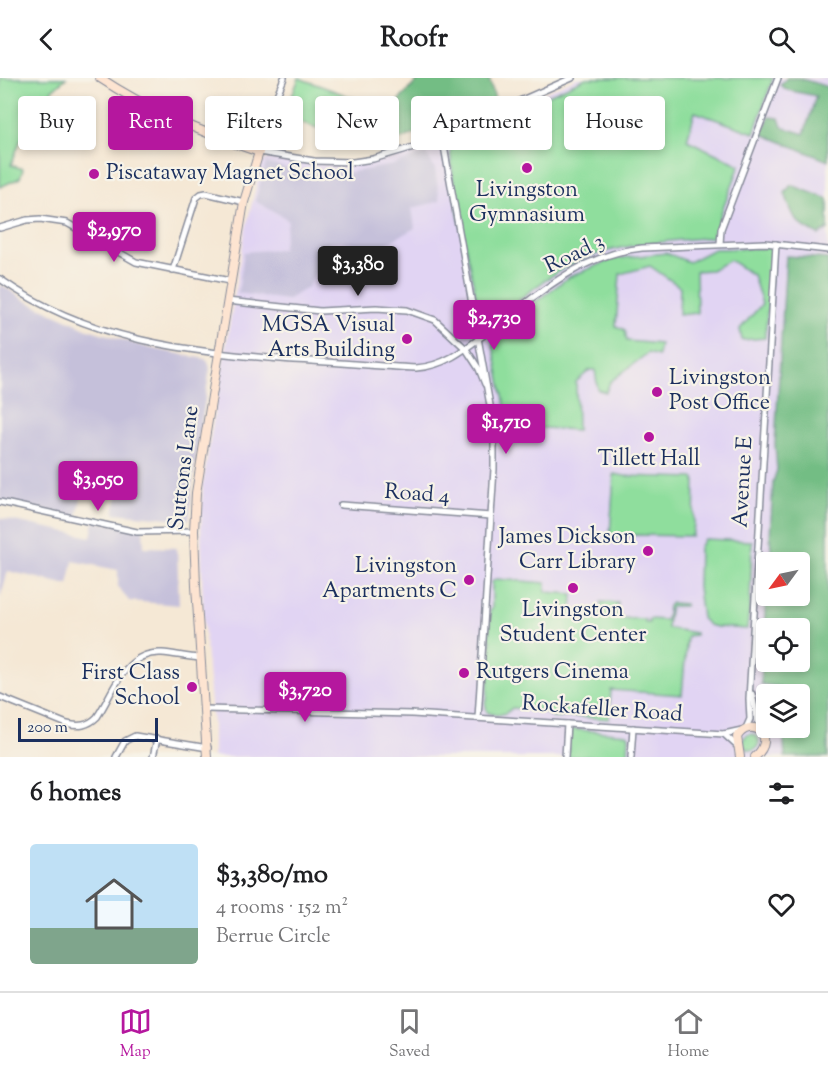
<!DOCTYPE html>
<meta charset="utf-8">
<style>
:root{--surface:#fff;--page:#f2f2f2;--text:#202124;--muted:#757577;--line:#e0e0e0;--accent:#b5179e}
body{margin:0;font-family:"Sorts Mill Goudy",serif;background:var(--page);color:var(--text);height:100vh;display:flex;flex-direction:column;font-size:22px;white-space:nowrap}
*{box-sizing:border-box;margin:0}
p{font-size:20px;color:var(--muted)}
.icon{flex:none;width:33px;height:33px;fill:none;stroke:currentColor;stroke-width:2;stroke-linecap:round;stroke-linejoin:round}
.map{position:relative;height:679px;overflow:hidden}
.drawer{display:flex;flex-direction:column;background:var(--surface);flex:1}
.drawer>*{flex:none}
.banner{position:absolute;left:18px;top:18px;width:792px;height:54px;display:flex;gap:12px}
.needle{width:39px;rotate:237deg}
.controls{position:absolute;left:756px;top:474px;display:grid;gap:12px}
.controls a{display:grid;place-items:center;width:54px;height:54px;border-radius:6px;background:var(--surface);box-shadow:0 3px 9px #0003;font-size:30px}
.scale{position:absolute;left:18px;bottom:15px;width:140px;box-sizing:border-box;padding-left:6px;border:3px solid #1b2f5e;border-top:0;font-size:16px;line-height:21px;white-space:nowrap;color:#1b2f5e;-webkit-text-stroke:4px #f7f3e8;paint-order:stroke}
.price{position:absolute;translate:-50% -51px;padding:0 14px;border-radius:6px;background:var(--accent);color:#fff;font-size:20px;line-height:39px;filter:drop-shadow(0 2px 3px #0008)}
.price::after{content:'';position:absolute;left:50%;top:36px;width:18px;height:14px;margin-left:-9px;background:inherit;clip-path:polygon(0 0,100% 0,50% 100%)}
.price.active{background:#222;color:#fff}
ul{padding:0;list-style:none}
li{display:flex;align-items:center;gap:18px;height:150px;padding:0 30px}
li+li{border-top:2px solid var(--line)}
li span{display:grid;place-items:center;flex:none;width:168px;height:120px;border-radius:6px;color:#555}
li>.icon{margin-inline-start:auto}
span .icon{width:72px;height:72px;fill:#fffc;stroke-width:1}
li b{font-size:26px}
h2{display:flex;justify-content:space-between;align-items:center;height:72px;padding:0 30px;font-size:26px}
.pill{padding:0 21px;border-radius:6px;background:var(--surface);box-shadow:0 3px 9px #0003;font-size:21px;line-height:54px}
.pill.active{background:var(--accent);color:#fff}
header{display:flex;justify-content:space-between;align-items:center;height:78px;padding:0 30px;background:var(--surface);font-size:27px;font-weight:800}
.dock{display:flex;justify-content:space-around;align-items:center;height:84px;border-top:2px solid var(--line);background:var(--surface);font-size:16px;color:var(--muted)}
.dock a{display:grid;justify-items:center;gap:3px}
.dock .active{color:var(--accent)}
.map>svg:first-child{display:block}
.built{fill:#e1d4f3;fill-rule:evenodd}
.industrial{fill:#c5c0da}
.green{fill:#8fde9d;stroke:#55867e;stroke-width:1.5}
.forest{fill:#73bd84;stroke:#477671;stroke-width:1.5;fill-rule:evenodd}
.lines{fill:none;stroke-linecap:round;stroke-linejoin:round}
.street-casing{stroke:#888c9a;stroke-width:8}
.secondary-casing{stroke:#888c9a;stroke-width:10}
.street{stroke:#fff;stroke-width:5}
.secondary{stroke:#fde4d1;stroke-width:8}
.poi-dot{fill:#b5179e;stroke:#f7f3e8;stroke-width:2}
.labels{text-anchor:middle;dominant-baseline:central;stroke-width:4.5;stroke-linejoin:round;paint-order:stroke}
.poi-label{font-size:22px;fill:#1b2f5e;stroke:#f7f3e8;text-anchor:end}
.street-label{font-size:22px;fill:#1b2f5e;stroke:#f7f3e8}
</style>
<header><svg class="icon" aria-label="back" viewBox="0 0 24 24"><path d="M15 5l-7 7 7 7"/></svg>Roofr<svg class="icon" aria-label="search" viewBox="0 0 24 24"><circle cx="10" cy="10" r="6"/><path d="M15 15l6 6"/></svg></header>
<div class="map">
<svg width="828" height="679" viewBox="0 0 828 679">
<rect width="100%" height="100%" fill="#f7f3e8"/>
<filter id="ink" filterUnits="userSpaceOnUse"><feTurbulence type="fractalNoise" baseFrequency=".0167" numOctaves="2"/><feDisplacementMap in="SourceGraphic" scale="12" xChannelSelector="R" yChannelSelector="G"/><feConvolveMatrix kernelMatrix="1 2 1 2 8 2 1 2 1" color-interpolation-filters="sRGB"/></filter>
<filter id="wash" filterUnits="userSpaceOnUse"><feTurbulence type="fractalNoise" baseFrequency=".008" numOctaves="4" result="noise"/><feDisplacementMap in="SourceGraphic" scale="24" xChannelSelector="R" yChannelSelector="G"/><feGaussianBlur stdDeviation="1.35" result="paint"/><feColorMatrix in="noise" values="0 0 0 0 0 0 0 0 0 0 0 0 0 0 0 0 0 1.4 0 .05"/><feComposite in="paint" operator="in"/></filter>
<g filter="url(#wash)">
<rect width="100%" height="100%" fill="#f5e8d5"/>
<!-- built -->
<path class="built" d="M577 0H828V679H213V647L203 534 201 448 203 405 245 154 261 88 265 82 270 80 333 87 373 84 393 79 443 61ZM766 484H800V518H766ZM766 550H800V584H766ZM766 616H800V650H766Z"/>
<!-- industrial -->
<g class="industrial">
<path d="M426 75 435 91 440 123 412 130 415 150 376 171 341 163 330 164 308 209 287 222 238 215 244 174 282 171 287 149 288 143 284 139 255 123 266 85 293 92 325 95 352 94 393 87Z"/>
<path d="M0 206 26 223 88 251 149 270 205 281 208 284 210 290 194 391 189 442 114 435 117 418 83 412 77 439 0 423Z"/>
<path d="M0 440 91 459 94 443 143 451 144 469 177 470 179 527 129 523 118 509V492L73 483 68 507 8 493 0 520Z"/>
</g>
<!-- green -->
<g class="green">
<path d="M0 0H66L52 12 34 64 21 61 11 87 23 91 20 100 0 109Z"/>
<path d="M299 0 370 26 353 63 284 38Z"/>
<path d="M586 0H773L754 55 695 34 687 62 740 87 719 141 715 159C660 164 603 165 555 196 534 209 515 225 496 239L486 241 479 233 455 119 449 62Z"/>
<path d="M773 170 765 260 742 262 740 251 762 226 753 197 730 182 711 192 696 193 697 235 679 237 680 209 650 188 620 196 616 248 625 252 627 263 660 266 658 278 648 275 610 304 606 314 598 312 595 292H590L576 304 577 352 509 348 491 257 569 199 613 181 666 175 689 184 714 171Z"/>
<path d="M614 396 625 398 695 400 694 447 692 458 632 457 618 459 610 457Z"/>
<path d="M704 461 752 463 750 526 747 551 717 549 708 547 702 540 698 509 699 470Z"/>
<path d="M496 501 546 505V514L573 516 572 533 594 532V535H601V524L618 525 616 537H620V540L645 541V545H649V541L666 542 668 528 671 525 685 526V528H672L669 532 667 550 695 555V557L687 558 682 617 611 612 609 641 563 638C551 643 548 634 539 632 531 630 521 631 512 630 506 637 495 639 487 634L485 624 487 622 491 562 489 560 490 533 492 531V504Z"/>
<path d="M570 651 627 656 629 658 628 679H568Z"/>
<circle cx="751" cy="664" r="8"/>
</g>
<!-- forest -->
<g class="forest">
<path d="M420 0H489L495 21 376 72 373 54 403 18Z"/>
<path d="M787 0H799L828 9V83L762 56 769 39 779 40 782 49 804 56 816 18 787 12 780 7Z"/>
<path d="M791 107 828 121V151L819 157C795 146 793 140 785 115Z"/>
<path d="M786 178 828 181V679H785L783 650H800V616H781L780 609 761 606 766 518H800V484H772L770 459 773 404 777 392 775 366ZM766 550H800V584H766Z"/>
</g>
</g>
<g filter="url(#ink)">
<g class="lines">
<defs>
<g id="street">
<path d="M272 50 268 39 284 0"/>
<path d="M442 57 494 350V391L478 640"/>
<path d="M259 74 314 83 353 84 373 81 417 68 572 0"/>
<path d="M0 150 27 142 40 141 67 145 136 184 230 203"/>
<path d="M720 166 721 151 778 0"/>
<path d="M173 192 196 120 201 116 206 115 244 124"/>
<path d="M0 201C88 263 189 274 293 282 334 284 375 288 416 290 447 288 469 268 493 250 539 215 582 176 642 170L765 165 828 172"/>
<path d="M227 223 320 233 376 230 407 232 435 242 466 271 479 291 485 306"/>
<path d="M0 424 137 454 194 453"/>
<path d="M341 427 491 438"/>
<path d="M752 616 760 653"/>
<path d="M0 619 67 646C79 649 88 648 97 639 114 614 124 573 162 575 174 576 187 579 200 580"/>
<path d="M205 631 412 636 724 656 742 652"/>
<path d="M746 650 750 641 749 621 776 166"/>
<path d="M724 656 737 668"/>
<path d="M116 679 125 663 135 658 208 670"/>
<path d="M153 679 157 661"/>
<path d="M565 679 567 646"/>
<path d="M631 679 633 650"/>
</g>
<g id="secondary">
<path d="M100 0C150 33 202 55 259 74L244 124 196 415 194 453 196 508 207 679"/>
<path d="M740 679 737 659C750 638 779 657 755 679"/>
</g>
</defs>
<!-- street casing -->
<use href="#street" class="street-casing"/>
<!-- secondary casing -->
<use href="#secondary" class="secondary-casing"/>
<!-- street -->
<use href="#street" class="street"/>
<!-- secondary -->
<use href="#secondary" class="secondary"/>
</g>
</g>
<!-- markers -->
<g class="poi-dot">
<circle cx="527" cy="90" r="6"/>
<circle cx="94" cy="96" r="6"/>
<circle cx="407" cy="261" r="6"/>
<circle cx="657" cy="314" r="6"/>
<circle cx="649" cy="359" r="6"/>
<circle cx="648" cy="473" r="6"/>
<circle cx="469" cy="502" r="6"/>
<circle cx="573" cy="510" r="6"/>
<circle cx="464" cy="595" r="6"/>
<circle cx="192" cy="609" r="6"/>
</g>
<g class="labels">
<!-- poi labels -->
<g class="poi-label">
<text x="106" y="96" text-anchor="start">Piscataway Magnet School</text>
<text x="527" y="113" text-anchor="middle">Livingston<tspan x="527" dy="25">Gymnasium</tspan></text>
<text x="395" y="248">MGSA Visual<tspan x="395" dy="25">Arts Building</tspan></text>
<text x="669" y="301" text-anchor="start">Livingston<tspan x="669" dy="25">Post Office</tspan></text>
<text x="649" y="382" text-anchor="middle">Tillett Hall</text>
<text x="636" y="460">James Dickson<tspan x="636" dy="25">Carr Library</tspan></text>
<text x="457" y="489">Livingston<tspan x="457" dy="25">Apartments C</tspan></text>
<text x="573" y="533" text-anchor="middle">Livingston<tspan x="573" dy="25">Student Center</tspan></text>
<text x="476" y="595" text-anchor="start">Rutgers Cinema</text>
<text x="180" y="596">First Class<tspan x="180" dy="25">School</tspan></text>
</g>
<!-- street labels -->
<g class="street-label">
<text transform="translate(575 177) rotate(-26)">Road 3</text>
<text transform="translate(185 390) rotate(-83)">Suttons Lane</text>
<text transform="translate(744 404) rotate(-87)">Avenue E</text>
<text transform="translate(417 417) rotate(4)">Road 4</text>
<text transform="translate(602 632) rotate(4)">Rockafeller Road</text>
</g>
</g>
</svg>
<div class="controls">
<a><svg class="needle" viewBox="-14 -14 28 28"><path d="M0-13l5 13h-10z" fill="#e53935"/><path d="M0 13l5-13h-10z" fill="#757577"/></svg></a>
<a><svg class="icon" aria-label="locate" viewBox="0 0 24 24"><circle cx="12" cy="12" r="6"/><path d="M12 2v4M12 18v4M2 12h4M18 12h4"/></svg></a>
<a><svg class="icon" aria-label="layers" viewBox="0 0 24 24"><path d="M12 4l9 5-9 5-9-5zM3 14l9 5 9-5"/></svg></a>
</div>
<div class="scale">200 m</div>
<b class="price" style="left:114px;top:185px">$2,970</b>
<b class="price active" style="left:358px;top:219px">$3,380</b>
<b class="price" style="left:494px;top:273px">$2,730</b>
<b class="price" style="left:506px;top:377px">$1,710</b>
<b class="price" style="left:98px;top:434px">$3,050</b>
<b class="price" style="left:305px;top:645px">$3,720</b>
<div class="banner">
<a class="pill">Buy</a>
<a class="pill active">Rent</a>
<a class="pill">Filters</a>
<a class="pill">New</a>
<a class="pill">Apartment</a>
<a class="pill">House</a>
</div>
</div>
<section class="drawer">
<h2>6 homes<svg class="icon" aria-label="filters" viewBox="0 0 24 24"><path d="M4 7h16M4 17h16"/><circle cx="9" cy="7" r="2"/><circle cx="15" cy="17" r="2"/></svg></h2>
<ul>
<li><span style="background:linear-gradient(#bfe0f5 70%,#7fa58c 0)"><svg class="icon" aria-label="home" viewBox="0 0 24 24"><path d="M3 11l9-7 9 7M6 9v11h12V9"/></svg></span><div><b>$3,380/mo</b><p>4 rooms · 152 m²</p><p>Berrue Circle</p></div><svg class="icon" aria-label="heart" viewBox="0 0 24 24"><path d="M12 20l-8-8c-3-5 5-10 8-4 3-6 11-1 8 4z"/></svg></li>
</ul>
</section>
<nav class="dock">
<a class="active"><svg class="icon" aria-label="map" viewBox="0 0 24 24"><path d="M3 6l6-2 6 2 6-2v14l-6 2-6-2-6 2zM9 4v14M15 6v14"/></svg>Map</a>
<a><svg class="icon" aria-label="saved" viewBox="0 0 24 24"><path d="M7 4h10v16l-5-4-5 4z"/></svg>Saved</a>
<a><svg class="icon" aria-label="home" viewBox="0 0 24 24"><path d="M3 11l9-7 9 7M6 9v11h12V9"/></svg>Home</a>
</nav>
